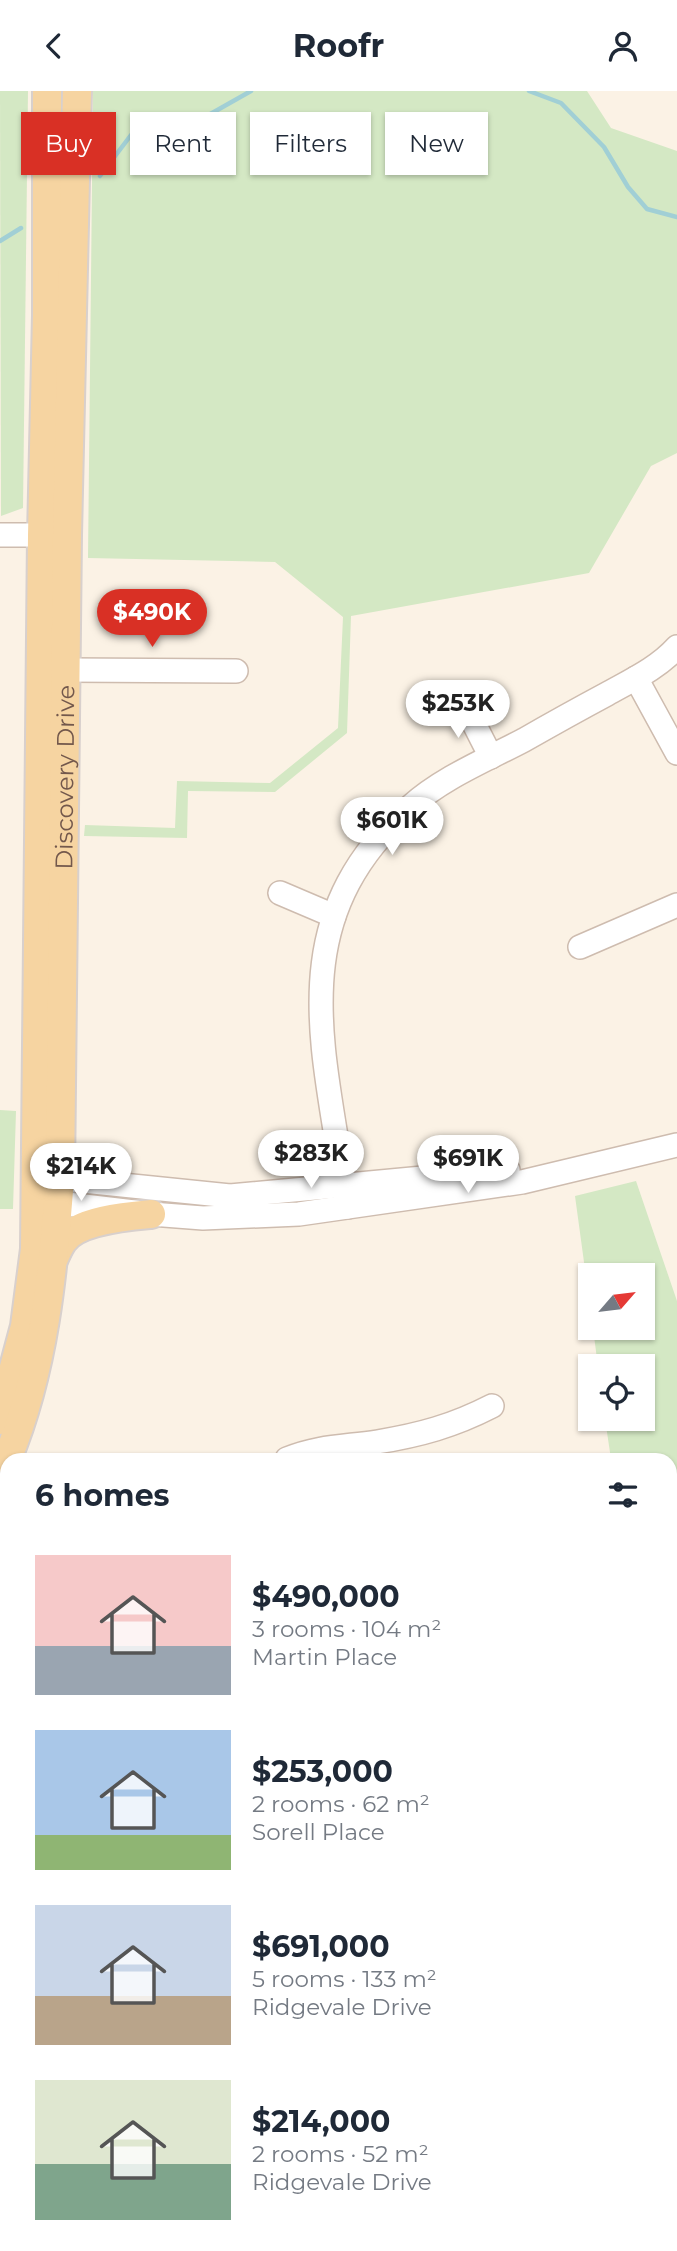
<!DOCTYPE html>
<meta charset="utf-8">
<style>
:root{--surface:#fff;--page:#f6f6f7;--text:#1f2937;--muted:#747a83;--accent:#d93025}
body{margin:0;font-family:Montserrat,sans-serif;background:var(--page);color:var(--text);height:100vh;display:flex;flex-direction:column;font-size:26px;white-space:nowrap}
*{box-sizing:border-box;margin:0}
p{font-size:23px;color:var(--muted)}
.icon{flex:none;width:38px;height:38px;fill:none;stroke:currentColor;stroke-width:2;stroke-linecap:round;stroke-linejoin:round}
.map{position:relative;flex:1;overflow:hidden}
.drawer{position:absolute;left:0px;top:1362px;width:677px;height:800px;display:flex;flex-direction:column;background:var(--surface);border-radius:21px 21px 0 0;box-shadow:0 2px 5px #0004}
.drawer>*{flex:none}
.top-card{position:absolute;left:21px;top:21px;width:635px;height:63px;display:flex;gap:14px}
.needle{width:46px;rotate:62deg}
.controls{position:absolute;left:578px;top:1172px;display:grid;gap:14px}
.controls a{display:grid;place-items:center;width:77px;height:77px;border-radius:0px;background:var(--surface);box-shadow:0 2px 5px #0004;font-size:35px}
.price{position:absolute;translate:-50% -60px;padding:0 16px;border-radius:24px;background:#fff;color:#222;font-size:23px;line-height:46px;filter:drop-shadow(0 2px 4px #0008)}
.price::after{content:'';position:absolute;left:50%;top:42px;width:21px;height:16px;margin-left:-10px;background:inherit;clip-path:polygon(0 0,100% 0,50% 100%)}
.price.selected{background:var(--accent);color:#fff}
ul{padding:0;list-style:none}
li{display:flex;align-items:center;gap:21px;height:175px;padding:0 35px}
li span{display:grid;place-items:center;flex:none;width:196px;height:140px;border-radius:0px;color:#555}
li>.icon{margin-inline-start:auto}
span .icon{width:84px;height:84px;fill:#fffc;stroke-width:1}
li b{font-size:30px}
h2{display:flex;justify-content:space-between;align-items:center;height:84px;padding:0 35px;font-size:30px}
.chip{padding:0 24px;border-radius:0px;background:var(--surface);box-shadow:0 2px 5px #0004;font-size:24px;line-height:63px}
.chip.selected{background:var(--accent);color:#fff}
header{display:flex;justify-content:space-between;align-items:center;height:91px;padding:0 35px;background:var(--surface);font-size:32px;font-weight:700}
.map>svg:first-child{display:block}
.green{fill:#d4e8c4}
.lines{fill:none;stroke-linecap:round;stroke-linejoin:round}
.stream{stroke:#a1cfd5;stroke-width:4.5}
.minor-casing{stroke:#cebcaf;stroke-width:26}
.major-casing{stroke:#d8d0cd;stroke-width:32}
.minor{stroke:#fff;stroke-width:23}
.major{stroke:#f6d4a1;stroke-width:28}
.labels{text-anchor:middle;dominant-baseline:central;stroke-width:5;stroke-linejoin:round;paint-order:stroke}
.street-label{font-size:24px;fill:#73584c;stroke:#fef6eb}
</style>
<header><svg class="icon" aria-label="back" viewBox="0 0 24 24"><path d="M15 5l-7 7 7 7"/></svg>Roofr<svg class="icon" aria-label="person" viewBox="0 0 24 24"><circle cx="12" cy="8" r="4"/><path d="M4 21q1-7 8-7t8 7"/></svg></header>
<div class="map">
<svg width="677" height="2160" viewBox="0 0 677 2160">
<rect width="100%" height="100%" fill="#fbf2e5"/>
<!-- green -->
<g class="green">
<path d="M0 0H28L23 417 1 425Z"/>
<path d="M93 0H587L611 37 677 60V362L651 375 589 482 351 525 347 642 275 701 188 700 187 747 84 745 85 734 175 737 177 690 270 692 338 637 343 526 275 471 88 467Z"/>
<path d="M0 1019 16 1020 13 1118H0Z"/>
<path d="M636 1090 677 1210V1554L670 1558V1416L675 1406 670 1403V1368H611L605 1328H642V1276H598L593 1237H642V1185H590V1215L575 1105Z"/>
<path d="M677 1847V1928L670 1924V1854Z"/>
<path d="M0 2083 7 2085V2154H640L641 2160H0Z"/>
</g>
<g class="lines">
<!-- stream -->
<g class="stream">
<path d="M529 0 561 12 604 56 628 96 647 118 677 126"/>
<path d="M100 85 131 44 146 43 166 48 251 0"/>
<path d="M0 150 21 137"/>
</g>
<defs>
<g id="minor">
<path d="M0 444H60"/>
<path d="M67 579 236 580"/>
<path d="M636 587 677 662"/>
<path d="M463 611 491 666"/>
<path d="M280 802 334 825"/>
<path d="M580 856 677 814"/>
<path d="M44 1086 230 1105 508 1079"/>
<path d="M42 1110 151 1123 203 1127 299 1123 522 1091 677 1054"/>
<path d="M347 1116C327 965 277 833 410 716 442 687 486 669 524 649 552 633 579 618 607 603 632 589 658 577 677 556"/>
<path d="M287 1368C319 1355 344 1356 377 1351 420 1344 453 1335 492 1315"/>
<path d="M0 1548 7 1553"/>
<path d="M0 1705 7 1697"/>
<path d="M0 1813 7 1819"/>
<path d="M0 1950 7 1947"/>
<path d="M670 1952 677 1956"/>
</g>
<g id="major">
<path d="M53 1169C56 1163 59 1155 63 1150 78 1129 128 1125 151 1123"/>
<path d="M0 1329 25 1235 35 1158 42 445 47 224V0"/>
<path id="s1" d="M7 1368C44 1279 53 1182 60 1086L67 444 77 0"/>
</g>
</defs>
<!-- minor casing -->
<use href="#minor" class="minor-casing"/>
<!-- major casing -->
<use href="#major" class="major-casing"/>
<!-- minor -->
<use href="#minor" class="minor"/>
<!-- major -->
<use href="#major" class="major"/>
</g>
<g class="labels">
<!-- street labels -->
<g class="street-label">
<text stroke="none"><textPath href="#s1" startOffset="688">Discovery Drive</textPath></text>
</g>
</g>
</svg>
<div class="controls">
<a><svg class="needle" viewBox="-14 -14 28 28"><path d="M0-13l5 13h-10z" fill="#e53935"/><path d="M0 13l5-13h-10z" fill="#747a83"/></svg></a>
<a><svg class="icon" aria-label="locate" viewBox="0 0 24 24"><circle cx="12" cy="12" r="6"/><path d="M12 2v4M12 18v4M2 12h4M18 12h4"/></svg></a>
</div>
<b class="price selected" style="left:152px;top:558px">$490K</b>
<b class="price" style="left:458px;top:649px">$253K</b>
<b class="price" style="left:392px;top:766px">$601K</b>
<b class="price" style="left:311px;top:1099px">$283K</b>
<b class="price" style="left:468px;top:1104px">$691K</b>
<b class="price" style="left:81px;top:1112px">$214K</b>
<div class="top-card">
<a class="chip selected">Buy</a>
<a class="chip">Rent</a>
<a class="chip">Filters</a>
<a class="chip">New</a>
</div>
<section class="drawer">
<h2>6 homes<svg class="icon" aria-label="filters" viewBox="0 0 24 24"><path d="M4 7h16M4 17h16"/><circle cx="9" cy="7" r="2"/><circle cx="15" cy="17" r="2"/></svg></h2>
<ul>
<li><span style="background:linear-gradient(#f6c9c9 65%,#9aa5b1 0)"><svg class="icon" aria-label="home" viewBox="0 0 24 24"><path d="M3 11l9-7 9 7M6 9v11h12V9"/></svg></span><div><b>$490,000</b><p>3 rooms · 104 m²</p><p>Martin Place</p></div></li>
<li><span style="background:linear-gradient(#a9c7e8 75%,#8fb573 0)"><svg class="icon" aria-label="home" viewBox="0 0 24 24"><path d="M3 11l9-7 9 7M6 9v11h12V9"/></svg></span><div><b>$253,000</b><p>2 rooms · 62 m²</p><p>Sorell Place</p></div></li>
<li><span style="background:linear-gradient(#c9d6e8 65%,#b9a48a 0)"><svg class="icon" aria-label="home" viewBox="0 0 24 24"><path d="M3 11l9-7 9 7M6 9v11h12V9"/></svg></span><div><b>$691,000</b><p>5 rooms · 133 m²</p><p>Ridgevale Drive</p></div></li>
<li><span style="background:linear-gradient(#dfe7d0 60%,#7fa58c 0)"><svg class="icon" aria-label="home" viewBox="0 0 24 24"><path d="M3 11l9-7 9 7M6 9v11h12V9"/></svg></span><div><b>$214,000</b><p>2 rooms · 52 m²</p><p>Ridgevale Drive</p></div></li>
</ul>
</section>
</div>
